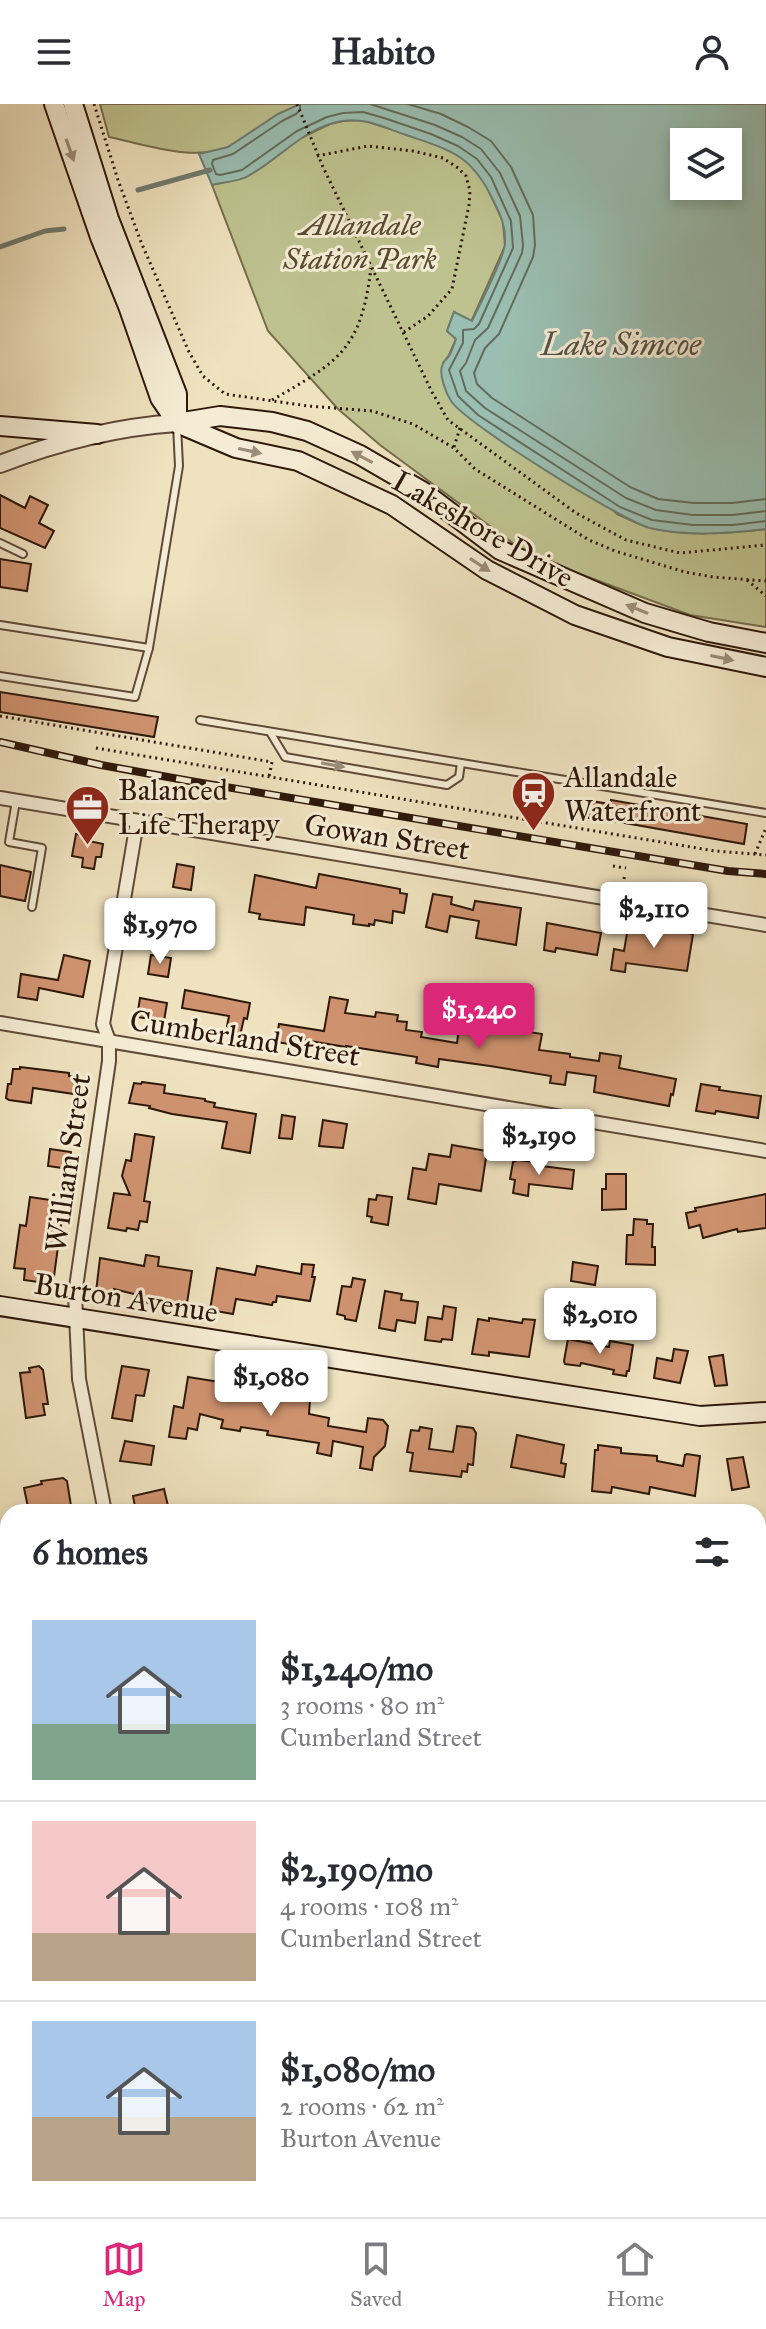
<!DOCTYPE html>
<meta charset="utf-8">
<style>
:root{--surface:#fff;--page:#f7f7f7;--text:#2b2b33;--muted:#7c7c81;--line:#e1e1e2;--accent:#db2777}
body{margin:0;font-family:"IM FELL Great Primer",serif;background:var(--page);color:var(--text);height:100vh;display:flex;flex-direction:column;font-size:30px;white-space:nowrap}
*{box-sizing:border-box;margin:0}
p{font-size:26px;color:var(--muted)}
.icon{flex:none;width:44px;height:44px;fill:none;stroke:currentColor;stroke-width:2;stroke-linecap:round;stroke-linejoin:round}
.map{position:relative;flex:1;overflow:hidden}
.sheet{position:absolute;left:0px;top:1400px;width:766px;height:714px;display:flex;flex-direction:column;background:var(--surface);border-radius:24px 24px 0 0;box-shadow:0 4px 12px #0003}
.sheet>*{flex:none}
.fabs{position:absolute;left:670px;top:24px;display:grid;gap:16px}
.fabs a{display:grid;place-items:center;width:72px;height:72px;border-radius:0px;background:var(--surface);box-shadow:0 4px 12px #0003;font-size:40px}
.price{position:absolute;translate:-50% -68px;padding:0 18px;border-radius:8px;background:#fff;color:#222;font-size:26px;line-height:52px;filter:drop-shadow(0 2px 4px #0008)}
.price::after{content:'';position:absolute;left:50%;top:48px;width:24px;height:18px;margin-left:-12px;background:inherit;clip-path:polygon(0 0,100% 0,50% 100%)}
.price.selected{background:var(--accent);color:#fff}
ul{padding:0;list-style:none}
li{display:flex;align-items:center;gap:24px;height:200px;padding:0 32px}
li+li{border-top:2px solid var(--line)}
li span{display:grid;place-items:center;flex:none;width:224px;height:160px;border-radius:0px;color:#555}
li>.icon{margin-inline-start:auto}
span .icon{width:96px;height:96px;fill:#fffc;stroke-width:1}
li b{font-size:34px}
h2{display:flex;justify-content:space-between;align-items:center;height:96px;padding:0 32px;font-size:34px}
header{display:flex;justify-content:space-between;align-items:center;height:104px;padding:0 32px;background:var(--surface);font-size:36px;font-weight:800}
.menu{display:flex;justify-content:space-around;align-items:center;height:112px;border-top:2px solid var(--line);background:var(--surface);font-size:22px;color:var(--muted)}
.menu a{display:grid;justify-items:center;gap:4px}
.menu .selected{color:var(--accent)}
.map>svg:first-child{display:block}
.green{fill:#bec28f;stroke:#766d4d;stroke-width:2}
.water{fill:#9abeb1;stroke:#6e7c6f;stroke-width:2;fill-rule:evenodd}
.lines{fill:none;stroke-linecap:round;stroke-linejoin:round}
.shore{stroke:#646b5e;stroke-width:2}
.stream{stroke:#6e7c6f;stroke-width:5}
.building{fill:#d09370;stroke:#2d180b;stroke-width:2}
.service-casing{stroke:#5e4a38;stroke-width:10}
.minor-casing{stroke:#5e4a38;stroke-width:16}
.tertiary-casing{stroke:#5e4a38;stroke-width:20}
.secondary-casing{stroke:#2d180b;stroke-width:22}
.path{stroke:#2d180b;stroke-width:3;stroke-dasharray:2 4;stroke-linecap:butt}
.service{stroke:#f5ecd5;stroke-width:6}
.minor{stroke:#f5ecd5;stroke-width:12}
.tertiary{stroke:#f5ecd5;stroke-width:16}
.secondary{stroke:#f5ecd5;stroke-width:18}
.rail-casing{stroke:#2d180b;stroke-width:8}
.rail{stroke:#f5ecd5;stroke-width:5;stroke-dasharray:15;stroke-linecap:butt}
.oneway{fill:#9b8d7a}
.labels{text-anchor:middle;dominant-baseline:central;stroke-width:6;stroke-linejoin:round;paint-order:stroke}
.park-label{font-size:30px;font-style:italic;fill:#584b33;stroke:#f5ecd5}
.street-label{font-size:30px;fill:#2d180b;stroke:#f5ecd5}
.poi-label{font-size:30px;fill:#2d180b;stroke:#f5ecd5;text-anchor:start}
.water-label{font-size:32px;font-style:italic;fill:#535245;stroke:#f5ecd5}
</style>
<header><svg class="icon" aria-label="menu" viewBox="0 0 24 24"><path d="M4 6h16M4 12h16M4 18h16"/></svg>Habito<svg class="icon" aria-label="person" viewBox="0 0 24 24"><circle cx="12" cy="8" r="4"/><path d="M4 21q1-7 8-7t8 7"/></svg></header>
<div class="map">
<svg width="766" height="2113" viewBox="0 0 766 2113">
<rect width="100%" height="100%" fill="#efe2bf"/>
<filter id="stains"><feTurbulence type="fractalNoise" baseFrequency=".0025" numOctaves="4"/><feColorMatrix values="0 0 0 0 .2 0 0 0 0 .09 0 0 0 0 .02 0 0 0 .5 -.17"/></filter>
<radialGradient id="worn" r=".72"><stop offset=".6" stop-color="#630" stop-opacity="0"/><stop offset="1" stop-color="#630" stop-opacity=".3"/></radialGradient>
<!-- green -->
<g class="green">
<path d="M100 0H300C275 11 254 29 230 42 197 59 144 40 109 33Z"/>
<path d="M362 16 428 37 454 49 471 60 484 77 503 117 505 142 471 218 454 208 447 227 456 235 449 251 443 259 617 410C628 415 640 422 652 424 689 433 729 429 766 425V523L690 511 529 451 380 341 338 305 268 227 212 81 246 73 301 34 330 20 343 17Z"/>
<path d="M0 1684 8 1717V2106L96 2107 0 2108Z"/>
</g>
<!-- water -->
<path class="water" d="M300 0H766V425C731 429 685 433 650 424 621 416 466 320 451 297 446 289 439 271 442 262 444 255 445 258 449 252 452 247 454 240 456 235L447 227 454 208 472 217C479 202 505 153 505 139 506 124 501 112 494 98 472 51 453 47 406 31 385 24 365 13 342 17 304 23 280 55 248 72 238 78 223 78 212 81L199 50 228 43 278 10ZM684 38H728V82H684Z"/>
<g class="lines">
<!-- shore -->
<g class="shore">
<path d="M300 0V6L296 10 282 17 233 50 213 56 212 60 216 70 220 71 242 66 297 27 327 13 343 9 363 8 384 14 431 30 458 42 477 55 491 73 511 117 513 144 479 220 474 225 463 226V239L449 266 458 292 478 311 620 403 652 416 693 421H733L766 417"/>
<path d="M370 0 435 21 462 33 481 45 500 69 520 112 523 141 522 149 488 224 475 236 466 259 460 267 466 287 485 304 626 394 656 406 693 411H733L766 407"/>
<path d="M408 0 441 10 468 23 491 37 511 63 533 111 535 141 533 153 499 230 485 244 474 269 477 280 492 294 630 383 658 395 694 399H732L766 395"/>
</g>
<!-- stream -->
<g class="stream">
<path d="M138 86 210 66"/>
<path d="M0 143 45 127 64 125"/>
</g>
</g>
<!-- building -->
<g class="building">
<path d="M0 391 25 404 30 392 48 401 39 419 54 427 45 444 0 424Z"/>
<path d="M0 455 31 460 27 487 0 483Z"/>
<path d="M0 588 158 613 154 633 0 608Z"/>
<path d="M611 696 747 720 744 740 602 715V716L588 714 591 697 610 700Z"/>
<path d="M76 730 90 733 89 737 103 740 101 753H96L94 765 82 763 83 754 72 752Z"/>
<path d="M177 760 194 763 191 786 173 783Z"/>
<path d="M0 761 31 768 25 797 0 792Z"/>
<path d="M319 770 400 785V789L407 790 404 809 393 807 392 819 375 816 374 821 369 820V822L353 820 354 811 306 803 304 821 259 815 260 810 249 808 255 771 316 784Z"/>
<path d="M433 790 452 793 451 800 473 806 475 797 521 804 516 841 476 834 479 817 450 812 447 828 426 823Z"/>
<path d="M547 819 601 829 597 851 556 844 555 848 544 846Z"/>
<path d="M628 823 669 829 670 826 693 830 687 867 626 859 625 868 611 866 614 845 624 847Z"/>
<path d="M64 851 90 857 83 893 39 884 37 896 18 893 21 870 58 876Z"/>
<path d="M151 851 171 854 168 873 148 870Z"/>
<path d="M185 886 250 899 247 915 244 914 240 932 227 922 229 912 182 904Z"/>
<path d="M330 893 348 896 345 909 375 913 376 908 398 911 397 917 407 918 406 926 422 928 421 933 457 939 460 917 542 930 539 946 570 950V953L599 957 600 949 621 952 619 964 676 975 673 991 671 990 669 1002 594 988 596 972 567 968 565 981 550 979 551 972 490 962 439 955 438 963 416 959 417 953 346 942V943L303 936 302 942 276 938 279 920 324 927Z"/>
<path d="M140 894 167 899 164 917 137 913Z"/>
<path d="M20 963 69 969V972L78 973V983L74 986V990L33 984 31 999 9 996 6 994 8 980H11L13 965H20Z"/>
<path d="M142 978 165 981 164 989 205 995V997L215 999 214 1003 256 1010 250 1049 222 1044 227 1018 172 1010 149 1004 150 1002 129 999 134 979 141 980Z"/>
<path d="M701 980 720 983 719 986 761 992 758 1014 716 1007 715 1010 696 1007Z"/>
<path d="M282 1011 295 1013 292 1035 279 1034Z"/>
<path d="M323 1016 347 1020 343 1044 319 1042Z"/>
<path d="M135 1030 154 1033 144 1097 150 1098 147 1118 140 1117 138 1126 127 1124 126 1127 108 1124 114 1089 130 1091 122 1072 126 1056 131 1057Z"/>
<path d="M452 1041 487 1047 481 1087 439 1080 436 1100 408 1095 413 1064 426 1066 429 1050 450 1053Z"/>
<path d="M50 1045 71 1048 69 1065 48 1062Z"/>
<path d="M517 1056 534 1058V1061L574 1066 572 1085 529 1080 528 1092 513 1089 515 1076 510 1075 513 1058Z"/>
<path d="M606 1070H626V1105L602 1106V1085H606Z"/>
<path d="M766 1090V1124L738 1128 737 1125 703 1134 700 1121 689 1124 686 1109 696 1107 695 1104Z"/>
<path d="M377 1091 392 1093 388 1121 371 1118 372 1113 367 1112 369 1095 376 1096Z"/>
<path d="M30 1093 64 1098 53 1180 24 1176 25 1165 14 1164 20 1121 26 1122Z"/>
<path d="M634 1115 647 1116V1120H653L652 1143H655V1161L626 1160 627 1131H633Z"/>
<path d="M146 1151 159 1153 158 1162 192 1167 187 1199 178 1197 177 1201 153 1196 152 1200 137 1197 138 1191 114 1185 113 1191 96 1188 100 1154 144 1162Z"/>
<path d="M573 1158 598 1162 595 1181 571 1177Z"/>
<path d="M302 1160 314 1161 312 1173H315L310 1197 277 1192 276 1198H273L272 1201 236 1195 233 1210 210 1206 217 1164 255 1171 257 1162 301 1170Z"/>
<path d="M353 1174 365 1176 356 1217 345 1215V1212L337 1210 342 1182 351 1183Z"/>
<path d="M385 1187 402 1190 401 1196 418 1198 415 1219 397 1216 395 1227 379 1224Z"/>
<path d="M444 1202 456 1204 452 1236 442 1235 441 1238 425 1236 428 1213 442 1215Z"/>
<path d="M489 1214 522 1219 523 1215 535 1216 529 1253 489 1248V1252L472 1250 478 1215 489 1217Z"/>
<path d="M568 1235 609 1243 610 1237 633 1241 629 1267H627L626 1272 613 1270 614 1266 581 1259 580 1262 565 1260 564 1257Z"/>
<path d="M674 1245 688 1247 680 1279 654 1274 657 1254 672 1257Z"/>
<path d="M723 1251 727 1281 715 1282 709 1253Z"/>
<path d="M39 1262 43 1266 48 1300H43L45 1311 26 1314 20 1269 30 1268 29 1264Z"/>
<path d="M122 1262 149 1266 144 1292 136 1291 132 1317 112 1314Z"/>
<path d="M188 1273 258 1284V1288L310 1296 309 1310 329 1314 328 1322 366 1328 368 1314 383 1316 388 1322 385 1342 374 1353 372 1366 360 1364 363 1343 333 1337 331 1352 317 1349 319 1339 267 1331 268 1327 241 1323 240 1327 221 1324 223 1316 200 1310 197 1326 188 1324 186 1335 169 1333 174 1302 183 1304Z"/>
<path d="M457 1322 473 1324 476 1329 473 1361 468 1360 467 1368 462 1367 461 1373 410 1367 413 1349 407 1348 411 1326 419 1327 420 1323 432 1325 429 1345 453 1348Z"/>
<path d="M517 1331 564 1341 561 1359 566 1360 564 1373 511 1363Z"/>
<path d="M125 1337 154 1342 151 1361 120 1357Z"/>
<path d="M598 1341 621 1344V1349L657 1352V1357L683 1362 685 1351 687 1350 700 1352 695 1392 650 1383 649 1390 612 1383 611 1389 592 1387 595 1346H598Z"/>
<path d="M743 1353 749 1383 732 1386 727 1355Z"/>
<path d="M63 1374 67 1377 72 1408H29L24 1384 42 1380 41 1377Z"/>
<path d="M164 1385 169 1406 136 1408 133 1392Z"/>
</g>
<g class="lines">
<defs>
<g id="service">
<path d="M0 439 23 450"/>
<path d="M0 521 149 544"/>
<path d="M0 572 135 593 149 544 179 362 177 321"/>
<path d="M200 616 766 709"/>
<path d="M270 628 285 653 447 681 459 673 461 659"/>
<path d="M16 697 9 738 42 744 32 803"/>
</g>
<g id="minor">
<path d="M0 694 766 821"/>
<path d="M0 919 766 1047"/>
<path d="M105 1408 79 1275 75 1190 109 957V937L103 920 137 718"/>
<path d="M758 1569H766"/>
<path d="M0 1626 8 1625"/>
<path d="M258 2106 259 2113"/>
<path d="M494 2106V2113"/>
</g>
<path id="tertiary" d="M0 360C57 338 116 323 177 319"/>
<g id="secondary">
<path d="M54 0 100 133 128 202 160 294 177 319 236 344 298 357 392 401 487 466 575 511 668 543 766 563"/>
<path d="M73 0 109 115 177 290V319"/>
<path d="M177 319 220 312 272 318 307 327 360 351 422 387 500 446 645 509 709 528 766 539"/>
<path d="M0 322 97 330"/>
<path d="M0 1202 700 1312 766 1308"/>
</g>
</defs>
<!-- service casing -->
<use href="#service" class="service-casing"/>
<!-- minor casing -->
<use href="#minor" class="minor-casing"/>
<!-- tertiary casing -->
<use href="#tertiary" class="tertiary-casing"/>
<!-- secondary casing -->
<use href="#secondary" class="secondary-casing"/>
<!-- path -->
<g class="path">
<path d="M94 0 118 76 141 138 189 248 203 272 225 290 308 302 372 307 413 320 454 344 475 365 589 436 615 447 685 468 713 473 766 477"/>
<path d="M297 0 323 63 432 288 448 316 576 409 626 436 680 449 766 441"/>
<path d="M317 52 368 42 413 47 443 54 458 64 466 72 470 87 469 101 452 185 428 212 404 228"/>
<path d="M272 296C340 257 361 245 371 164"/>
<path d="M454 343 460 324"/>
<path d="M747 476 766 492"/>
<path d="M0 612 272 658 269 673"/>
<path d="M96 644 715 747 766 751"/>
<path d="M622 709 634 710"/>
<path d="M755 750 766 724"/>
<path d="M613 762 626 764"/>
<path d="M624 775 625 769"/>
</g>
<!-- service -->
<use href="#service" class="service"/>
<!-- minor -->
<use href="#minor" class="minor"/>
<!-- tertiary -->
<use href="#tertiary" class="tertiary"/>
<!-- secondary -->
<use href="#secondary" class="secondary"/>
<defs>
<path id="rail" d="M0 638 101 661 190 677 728 767 766 770"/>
</defs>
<!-- rail casing -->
<use href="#rail" class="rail-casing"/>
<!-- rail -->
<use href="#rail" class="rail"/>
</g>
<!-- one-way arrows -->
<defs><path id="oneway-solid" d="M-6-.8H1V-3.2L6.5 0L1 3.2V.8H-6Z" transform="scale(2)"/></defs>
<g class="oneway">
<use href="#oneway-solid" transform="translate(70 46) rotate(71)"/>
<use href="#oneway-solid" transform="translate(250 347) rotate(12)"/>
<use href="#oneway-solid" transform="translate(362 353) rotate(-152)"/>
<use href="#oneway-solid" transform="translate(480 461) rotate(33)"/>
<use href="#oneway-solid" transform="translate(637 505) rotate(-158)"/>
<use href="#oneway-solid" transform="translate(722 554) rotate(12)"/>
<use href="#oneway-solid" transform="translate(333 661) rotate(10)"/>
</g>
<!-- icons -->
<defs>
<symbol id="station-pin" viewBox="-11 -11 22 30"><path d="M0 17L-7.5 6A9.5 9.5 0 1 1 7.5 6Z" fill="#8f2418" stroke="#f5ecd5"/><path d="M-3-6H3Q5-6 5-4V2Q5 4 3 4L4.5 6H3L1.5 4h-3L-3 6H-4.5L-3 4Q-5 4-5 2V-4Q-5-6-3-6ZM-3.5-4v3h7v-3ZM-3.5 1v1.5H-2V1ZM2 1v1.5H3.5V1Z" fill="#fff"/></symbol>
<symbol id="office-pin" viewBox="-11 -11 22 30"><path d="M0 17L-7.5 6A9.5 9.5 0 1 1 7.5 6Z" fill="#8f2418" stroke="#f5ecd5"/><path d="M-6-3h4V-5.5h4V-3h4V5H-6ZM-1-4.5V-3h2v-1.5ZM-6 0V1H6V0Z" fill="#fff"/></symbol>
</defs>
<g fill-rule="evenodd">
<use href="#station-pin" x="508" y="664" width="51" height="69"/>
<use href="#office-pin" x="62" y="678" width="51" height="69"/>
</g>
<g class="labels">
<!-- park labels -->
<g class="park-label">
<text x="360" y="121">Allandale<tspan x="360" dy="34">Station Park</tspan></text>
</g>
<!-- street labels -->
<g class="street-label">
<text transform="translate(483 425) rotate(30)">Lakeshore Drive</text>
<text transform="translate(387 733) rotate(9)">Gowan Street</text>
<text transform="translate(245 934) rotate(9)">Cumberland Street</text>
<text transform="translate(68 1059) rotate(-82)">William Street</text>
<text transform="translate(126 1194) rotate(9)">Burton Avenue</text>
</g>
<!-- poi labels -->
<g class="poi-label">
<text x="564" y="673">Allandale<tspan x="564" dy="34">Waterfront</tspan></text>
<text x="118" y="686">Balanced<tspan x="118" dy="34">Life Therapy</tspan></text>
</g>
<!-- water labels -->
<g class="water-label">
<text x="621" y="240">Lake Simcoe</text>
</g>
</g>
<rect width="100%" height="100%" filter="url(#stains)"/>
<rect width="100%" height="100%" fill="url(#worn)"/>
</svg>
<div class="fabs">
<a><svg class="icon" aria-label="layers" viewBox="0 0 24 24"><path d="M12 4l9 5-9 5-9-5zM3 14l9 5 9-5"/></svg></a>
</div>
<b class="price" style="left:654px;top:846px">$2,110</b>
<b class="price" style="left:160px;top:862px">$1,970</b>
<b class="price selected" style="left:479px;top:947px">$1,240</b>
<b class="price" style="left:539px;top:1073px">$2,190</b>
<b class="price" style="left:600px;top:1252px">$2,010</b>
<b class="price" style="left:271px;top:1314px">$1,080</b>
<section class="sheet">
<h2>6 homes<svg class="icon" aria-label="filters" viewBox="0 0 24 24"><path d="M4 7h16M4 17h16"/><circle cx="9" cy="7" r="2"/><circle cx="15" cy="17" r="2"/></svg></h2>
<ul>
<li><span style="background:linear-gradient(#a9c7e8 65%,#7fa58c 0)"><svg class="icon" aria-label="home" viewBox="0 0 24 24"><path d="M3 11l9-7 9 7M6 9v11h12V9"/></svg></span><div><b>$1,240/mo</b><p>3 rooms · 80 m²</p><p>Cumberland Street</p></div></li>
<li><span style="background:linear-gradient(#f6c9c9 70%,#b9a48a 0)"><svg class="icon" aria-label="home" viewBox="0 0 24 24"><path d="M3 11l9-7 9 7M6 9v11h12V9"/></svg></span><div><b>$2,190/mo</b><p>4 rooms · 108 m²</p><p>Cumberland Street</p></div></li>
<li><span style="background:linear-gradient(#a9c7e8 60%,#b9a48a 0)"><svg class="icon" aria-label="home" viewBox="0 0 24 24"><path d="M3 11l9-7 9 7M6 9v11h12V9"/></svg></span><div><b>$1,080/mo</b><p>2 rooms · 62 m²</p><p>Burton Avenue</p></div></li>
</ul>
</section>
</div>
<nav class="menu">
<a class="selected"><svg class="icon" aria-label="map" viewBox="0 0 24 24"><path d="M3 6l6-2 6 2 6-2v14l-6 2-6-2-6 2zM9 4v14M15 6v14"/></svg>Map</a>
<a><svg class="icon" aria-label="saved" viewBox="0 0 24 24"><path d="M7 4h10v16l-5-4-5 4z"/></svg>Saved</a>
<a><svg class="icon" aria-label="home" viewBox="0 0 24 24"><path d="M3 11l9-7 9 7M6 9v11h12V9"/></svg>Home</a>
</nav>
